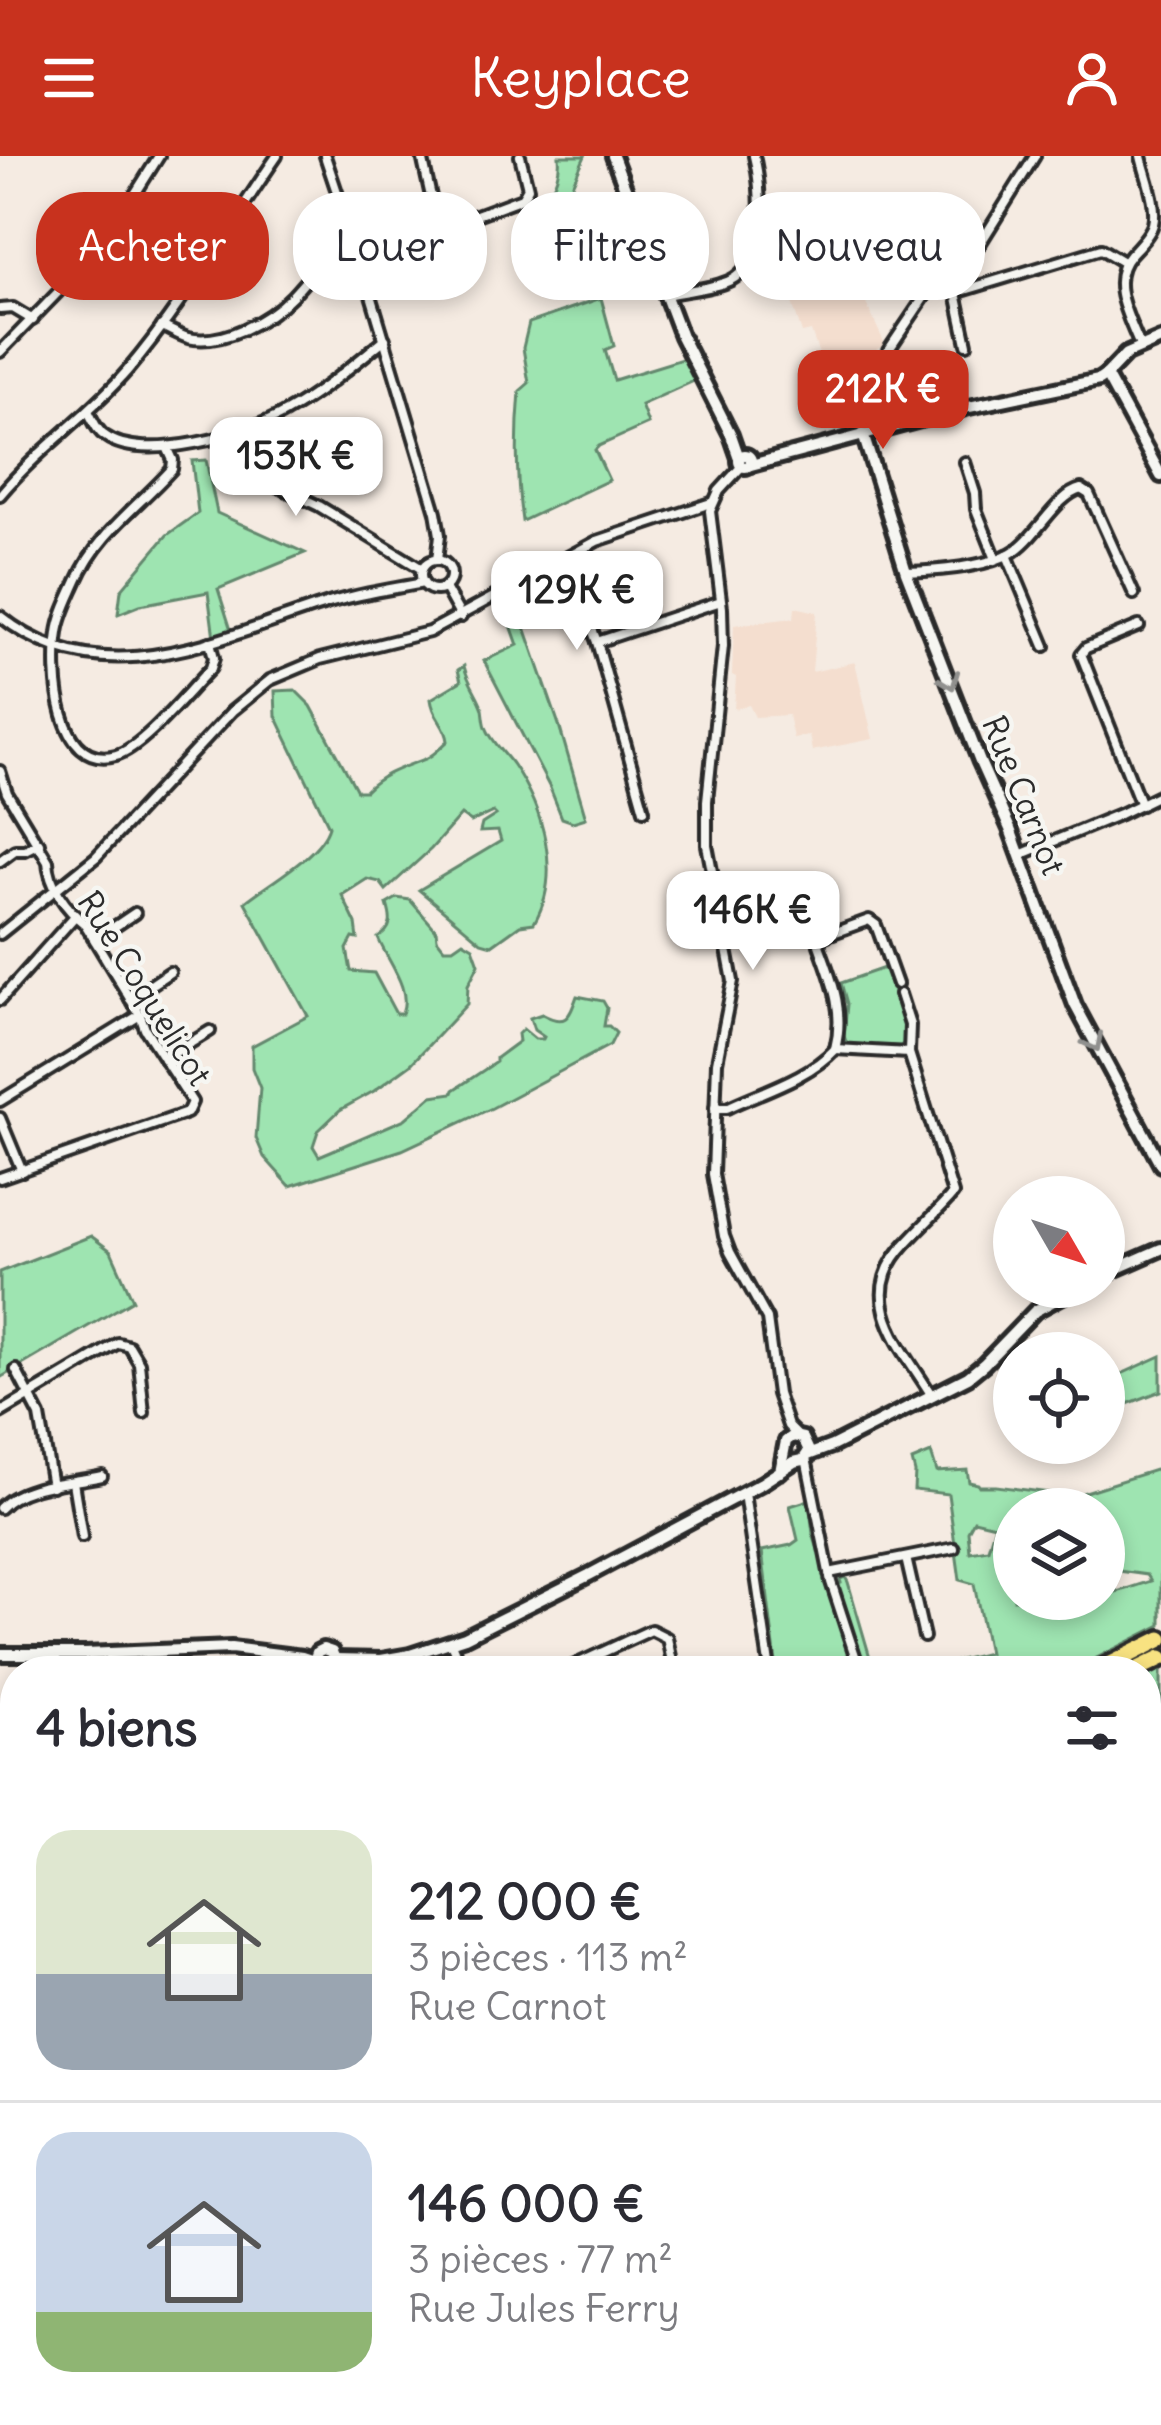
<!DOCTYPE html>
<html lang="fr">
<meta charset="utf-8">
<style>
:root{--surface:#fff;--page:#f2f2f3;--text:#2b2b33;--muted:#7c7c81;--line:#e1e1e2;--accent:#c8321e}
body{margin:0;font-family:Delius,sans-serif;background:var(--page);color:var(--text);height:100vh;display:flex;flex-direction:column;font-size:45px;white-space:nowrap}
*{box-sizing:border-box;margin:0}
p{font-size:39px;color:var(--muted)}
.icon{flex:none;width:66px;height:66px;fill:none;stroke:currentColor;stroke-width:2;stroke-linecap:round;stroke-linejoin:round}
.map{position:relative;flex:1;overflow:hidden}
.side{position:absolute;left:0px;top:1500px;width:1161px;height:771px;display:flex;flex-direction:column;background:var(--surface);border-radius:48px 48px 0 0;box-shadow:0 6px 18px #0003}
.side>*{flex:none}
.banner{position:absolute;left:36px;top:36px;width:1089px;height:108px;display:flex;gap:24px}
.needle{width:78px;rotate:129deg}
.buttons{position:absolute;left:993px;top:1020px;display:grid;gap:24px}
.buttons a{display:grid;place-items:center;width:132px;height:132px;border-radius:50%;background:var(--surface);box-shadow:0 6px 18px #0003;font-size:60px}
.price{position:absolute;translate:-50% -102px;padding:0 27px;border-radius:24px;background:#fff;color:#222;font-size:39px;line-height:78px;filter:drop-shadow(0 3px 6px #0008)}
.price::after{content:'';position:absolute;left:50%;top:72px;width:36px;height:27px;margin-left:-18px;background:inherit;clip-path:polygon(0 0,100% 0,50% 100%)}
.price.active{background:var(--accent);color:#fff}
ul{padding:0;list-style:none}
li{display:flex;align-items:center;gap:36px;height:300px;padding:0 36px}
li+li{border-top:3px solid var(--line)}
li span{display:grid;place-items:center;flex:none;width:336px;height:240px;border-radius:36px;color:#555}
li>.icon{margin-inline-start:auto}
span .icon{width:144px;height:144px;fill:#fffc;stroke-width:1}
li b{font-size:51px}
h2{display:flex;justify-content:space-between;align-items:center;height:144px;padding:0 36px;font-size:51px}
.chip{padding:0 42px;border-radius:48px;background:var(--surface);box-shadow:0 6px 18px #0003;font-size:42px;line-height:108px}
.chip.active{background:var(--accent);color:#fff}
header{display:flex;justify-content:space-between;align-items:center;height:156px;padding:0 36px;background:var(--accent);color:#fff;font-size:54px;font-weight:600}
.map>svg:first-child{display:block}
.built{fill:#f4decf}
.green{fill:#9ee4b1;stroke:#64886e;stroke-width:3;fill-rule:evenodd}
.water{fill:#abd5f6;stroke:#7891a5;stroke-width:3}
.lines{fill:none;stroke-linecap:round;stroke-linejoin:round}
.minor-casing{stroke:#2b2b2b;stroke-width:16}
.tertiary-casing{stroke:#2b2b2b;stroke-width:20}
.secondary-casing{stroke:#2b2b2b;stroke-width:20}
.motorway-casing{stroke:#2b2b2b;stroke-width:24}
.minor{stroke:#f6f6f2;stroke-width:8}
.tertiary{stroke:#f6f6f2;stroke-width:10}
.secondary{stroke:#f6f6f2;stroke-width:10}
.motorway{stroke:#f8e281;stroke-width:15}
.oneway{stroke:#90908e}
.labels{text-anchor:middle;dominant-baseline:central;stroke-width:9;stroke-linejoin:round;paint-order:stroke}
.street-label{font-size:33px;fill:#2b2b2b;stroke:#f6f6f2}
</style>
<header><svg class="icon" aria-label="menu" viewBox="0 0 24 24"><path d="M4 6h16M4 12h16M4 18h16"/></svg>Keyplace<svg class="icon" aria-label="person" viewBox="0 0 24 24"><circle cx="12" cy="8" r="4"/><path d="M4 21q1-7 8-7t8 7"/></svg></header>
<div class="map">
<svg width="1161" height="2269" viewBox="0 0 1161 2269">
<rect width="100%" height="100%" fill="#f5ebe2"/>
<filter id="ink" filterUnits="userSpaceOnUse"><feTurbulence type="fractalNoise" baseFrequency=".00833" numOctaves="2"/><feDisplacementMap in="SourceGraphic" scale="24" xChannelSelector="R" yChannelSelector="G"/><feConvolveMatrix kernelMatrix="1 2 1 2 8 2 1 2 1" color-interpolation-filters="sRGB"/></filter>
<g filter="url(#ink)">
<!-- built -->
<g class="built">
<path d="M835 52 867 130 857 128 885 188 873 196 874 205 846 207 844 196 821 204 811 175 802 177 776 98 779 94 773 77Z"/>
<path d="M795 451 817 456 812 516 855 506 873 583 812 595 809 579 793 582 788 559 755 561 749 549 734 553 736 521 732 519 734 469 794 462Z"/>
<path d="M1146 1573 1161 1597V2269H662L659 2256H1146Z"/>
</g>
<!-- green -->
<g class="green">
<path d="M559 0H585L566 42 555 75 538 71 536 60C547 41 562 22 559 0Z"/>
<path d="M601 142 614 190 605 194 614 224 685 202 696 224 641 249 648 268 599 290 595 294 609 324 522 365C516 322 516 279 520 235L529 227 523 192 529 167Z"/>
<path d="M206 304 217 357 305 397 218 433 231 474 214 482 208 436 140 449 118 458 121 434 167 379 198 357 192 305Z"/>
<path d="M519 454 559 569 586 662 573 666 562 662 550 632 484 505 518 489 507 458Z"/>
<path d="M464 510C468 527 478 538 483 553 484 559 484 565 486 571 491 585 505 597 513 609 543 653 563 719 534 767L520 769 492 789 481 786 419 734 501 685 498 675 480 676 482 668 496 659 493 656 471 666 461 659 431 693 386 734 380 726 367 723 342 739 356 768 358 783 353 782 347 793 351 815 374 817 396 858H402C412 833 388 806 378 782 393 772 392 764 387 748L397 742 410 744 436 774 437 783 444 792H453L463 785 473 791 479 808 468 829 467 848 411 908 374 935 340 954 318 975 313 990 319 1000 331 995 405 963 432 940 453 937 454 934 496 906V902L519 885 518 878 523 873 535 883H543L544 881 534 874 530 862 542 858C566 871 569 862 577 840L603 845 607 852 604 870H609L616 877 610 889 492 952 402 994 290 1030 264 1001 256 982 260 932 252 912V890L308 860 245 746C268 727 321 699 329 670L276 560 275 535 295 534 311 550 357 635H365C381 618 404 611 425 603 433 600 441 591 448 585 446 567 433 562 431 543L461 525 458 514Z"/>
<path d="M887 811C891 824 909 872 906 884 905 887 902 889 899 891L847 888 844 880 847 848 841 827Z"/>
<path d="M91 1080 111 1095 133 1144 0 1222V1116Z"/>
<path d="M1161 1200V1235L1104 1257V1226Z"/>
<path d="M931 1297 937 1316 967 1314 969 1326 978 1328 979 1330H996L1073 1340 1161 1312V1469L1071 1515H942L940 1509 988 1497 974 1428 960 1424 948 1338 914 1334 915 1317 912 1305ZM1014 1353H1104V1413L1147 1419 1151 1425 1117 1436 1108 1419H1104V1443H1088L1089 1447 1063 1460 1055 1446 1058 1443H1014ZM974 1364 995 1369 988 1393 970 1396 968 1375Z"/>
<path d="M809 1344 813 1378 857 1515H777L762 1395 791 1389 798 1384 790 1350Z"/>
<path d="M845 1421 848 1426 874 1515H865L838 1428 841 1427 840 1423Z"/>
<path d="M1161 1512V1562L1146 1551V1519Z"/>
<path d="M1146 1562 1161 1573V1631L1146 1611Z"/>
<path d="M1146 2184 1161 2240V2269H1094L1090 2256H1146Z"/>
<path d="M0 2229 12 2244 15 2242V2256H57L44 2269H0Z"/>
<path d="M150 2256H266L259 2269H138Z"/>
<path d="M275 2256H599L603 2269H268Z"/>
<path d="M609 2256H659L662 2269H612Z"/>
</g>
<!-- water -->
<path class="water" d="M1048 2256H1090L1094 2269H1051Z"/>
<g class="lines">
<defs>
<g id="minor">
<path d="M325 0 368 129 436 356 440 379 437 404"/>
<path d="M422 0 435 59 440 67 447 70 522 42 528 32 520 0"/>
<path d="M944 119 955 132 967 188"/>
<path d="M955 132 965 134 1101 93 1123 106"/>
<path d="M666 139C686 134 713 133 731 124 767 105 762 32 754 0"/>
<path d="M0 153 13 152 33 164"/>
<path d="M162 170C170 174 179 179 188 182 222 190 269 164 292 140 312 120 327 94 350 77"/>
<path d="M1140 190C1129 162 1107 125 1130 99 1138 90 1150 79 1153 68 1158 48 1145 19 1141 0"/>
<path d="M0 196 101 92 159 0"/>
<path d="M89 257C94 266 97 275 105 280 143 308 249 278 286 256 322 236 353 209 385 183"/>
<path d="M875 274 881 222 888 195 929 134 975 96 1035 0"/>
<path d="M222 281 225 300 231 308 319 350 422 413"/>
<path d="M167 291 173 304 172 313C139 350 97 378 77 425 70 441 60 460 58 477 52 515 57 615 116 599 143 592 190 533 211 512L214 502 210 486"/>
<path d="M965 306 975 337 976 353 996 403"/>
<path d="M742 310 719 335 710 355 722 452 723 490 707 645V689L733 825 717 906 713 1018 724 1080 730 1096 767 1163 777 1238 788 1270 798 1280"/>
<path d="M0 339C38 293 88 260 127 215 183 149 228 71 277 0"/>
<path d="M1007 399 1045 490"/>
<circle cx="436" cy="419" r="15"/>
<path d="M906 416C935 415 986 411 1011 397 1036 383 1056 339 1081 333L1089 338 1134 438"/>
<path d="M445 432 461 461"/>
<path d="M0 460C104 544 222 480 332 446 362 437 392 433 423 427"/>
<path d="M1139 470 1086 492 1081 498 1141 649"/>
<path d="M592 473 597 486"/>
<path d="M0 615 7 637 48 705C49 730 66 753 85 768L140 859 145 873 192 946 187 957 0 1022"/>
<path d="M644 654 597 486 721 445"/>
<path d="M1020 699 1120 658 1161 638"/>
<path d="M0 705 15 694H25L39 687"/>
<path d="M0 778 96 701 232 555 270 524 320 503 429 476 597 385 711 347"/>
<path d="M95 784 135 757"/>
<path d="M900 838 910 869 909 897 953 1038C936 1058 916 1075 900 1094 857 1146 904 1193 932 1240"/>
<path d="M130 843 170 816"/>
<path d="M0 844 75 760"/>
<path d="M835 893C845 855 832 825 819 789L822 781 869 764 876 769 897 828"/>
<path d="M835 893 909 897"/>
<path d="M164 903 210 875"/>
<path d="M0 945 140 859"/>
<path d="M715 952H727C762 935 807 923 835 893"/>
<path d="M0 962 22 1015"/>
<path d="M16 1214 40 1260 52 1330"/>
<path d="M0 1257 118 1187 129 1190 139 1207 144 1257"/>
<path d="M806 1302 831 1426 860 1515"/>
<path d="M73 1326 82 1381"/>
<path d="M744 1337 770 1515"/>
<path d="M0 1352C21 1328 71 1327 102 1320"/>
<path d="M906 1402 924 1481"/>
<path d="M829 1417 954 1392"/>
<path d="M451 1487 463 1515"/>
<path d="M562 1515 651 1474 667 1482 674 1515"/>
<path d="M0 1562 15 1593"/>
<path d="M0 1590 10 1582"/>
<path d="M0 1648 15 1638"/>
<path d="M0 1724 15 1717"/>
<path d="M0 1789 15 1804"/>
<path d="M0 1888 15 1894"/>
<path d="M0 2126 15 2120"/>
<path d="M806 2256 809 2269"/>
</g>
<g id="tertiary">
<path d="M613 0 681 180 731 279 739 302"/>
<path d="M1106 219 1161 320"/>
<path d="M1106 219 1126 198 1161 183"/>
<path d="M863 278 906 416 980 606 1010 673 1075 849 1161 1009"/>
<circle cx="745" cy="305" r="6"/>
<path d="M751 309 969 251 1099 224 1106 219"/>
</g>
<g id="secondary">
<path d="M1104 1118 1161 1093"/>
<path d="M808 1299 832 1290 968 1221 984 1208 1035 1155 1079 1131"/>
<path d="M0 1498H85L231 1492 302 1501 314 1505 320 1512 330 1511 335 1503"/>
<path d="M335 1503 381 1504 410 1499 465 1481 589 1419 762 1327 794 1306 803 1304 809 1295 803 1282 793 1280 786 1285 780 1316"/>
<path d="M314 1505 317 1496 323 1493 332 1496 335 1503"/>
</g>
<g id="motorway">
<path d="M1097 1515 1161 1483"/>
<path d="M1134 1515 1161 1502"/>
<path d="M1146 1556 1161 1566"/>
<path d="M56 2269 69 2256"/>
<path d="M79 2269 92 2256"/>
</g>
</defs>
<!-- minor casing -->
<use href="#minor" class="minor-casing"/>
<!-- tertiary casing -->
<use href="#tertiary" class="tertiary-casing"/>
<!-- secondary casing -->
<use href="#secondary" class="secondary-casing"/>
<!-- motorway casing -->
<use href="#motorway" class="motorway-casing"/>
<!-- minor -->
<use href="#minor" class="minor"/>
<!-- tertiary -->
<use href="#tertiary" class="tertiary"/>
<!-- secondary -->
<use href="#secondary" class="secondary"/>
<!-- motorway -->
<use href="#motorway" class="motorway"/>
</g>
<!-- one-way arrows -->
<defs><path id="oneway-chevron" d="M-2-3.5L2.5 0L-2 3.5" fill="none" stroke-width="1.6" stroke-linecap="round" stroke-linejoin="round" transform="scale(3)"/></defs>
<g class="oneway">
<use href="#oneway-chevron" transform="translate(950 525) rotate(69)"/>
<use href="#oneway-chevron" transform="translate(1094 887) rotate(63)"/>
</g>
</g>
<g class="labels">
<!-- street labels -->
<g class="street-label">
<text transform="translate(1024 639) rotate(68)">Rue Carnot</text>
<text transform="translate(145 832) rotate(58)">Rue Coquelicot</text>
</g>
</g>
</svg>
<div class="buttons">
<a><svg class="needle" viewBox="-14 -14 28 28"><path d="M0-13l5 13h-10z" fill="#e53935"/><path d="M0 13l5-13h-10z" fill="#7c7c81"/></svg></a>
<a><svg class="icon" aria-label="locate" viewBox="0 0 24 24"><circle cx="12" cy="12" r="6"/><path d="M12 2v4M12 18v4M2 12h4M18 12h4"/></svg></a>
<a><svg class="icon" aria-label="layers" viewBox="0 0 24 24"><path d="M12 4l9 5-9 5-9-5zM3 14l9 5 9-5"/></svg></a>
</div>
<b class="price active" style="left:883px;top:296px">212K €</b>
<b class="price" style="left:296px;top:363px">153K €</b>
<b class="price" style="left:577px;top:497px">129K €</b>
<b class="price" style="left:753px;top:817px">146K €</b>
<div class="banner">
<a class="chip active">Acheter</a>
<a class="chip">Louer</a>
<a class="chip">Filtres</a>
<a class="chip">Nouveau</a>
</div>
<section class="side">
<h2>4 biens<svg class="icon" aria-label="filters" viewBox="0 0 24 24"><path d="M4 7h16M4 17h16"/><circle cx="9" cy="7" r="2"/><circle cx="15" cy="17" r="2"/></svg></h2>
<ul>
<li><span style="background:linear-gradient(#dfe7d0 60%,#9aa5b1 0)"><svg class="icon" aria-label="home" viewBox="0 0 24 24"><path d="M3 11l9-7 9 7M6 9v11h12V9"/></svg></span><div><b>212 000 €</b><p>3 pièces · 113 m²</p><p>Rue Carnot</p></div></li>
<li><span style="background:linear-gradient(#c9d6e8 75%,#8fb573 0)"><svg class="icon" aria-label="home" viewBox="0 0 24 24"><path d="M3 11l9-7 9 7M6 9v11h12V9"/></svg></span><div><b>146 000 €</b><p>3 pièces · 77 m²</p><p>Rue Jules Ferry</p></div></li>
</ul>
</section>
</div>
